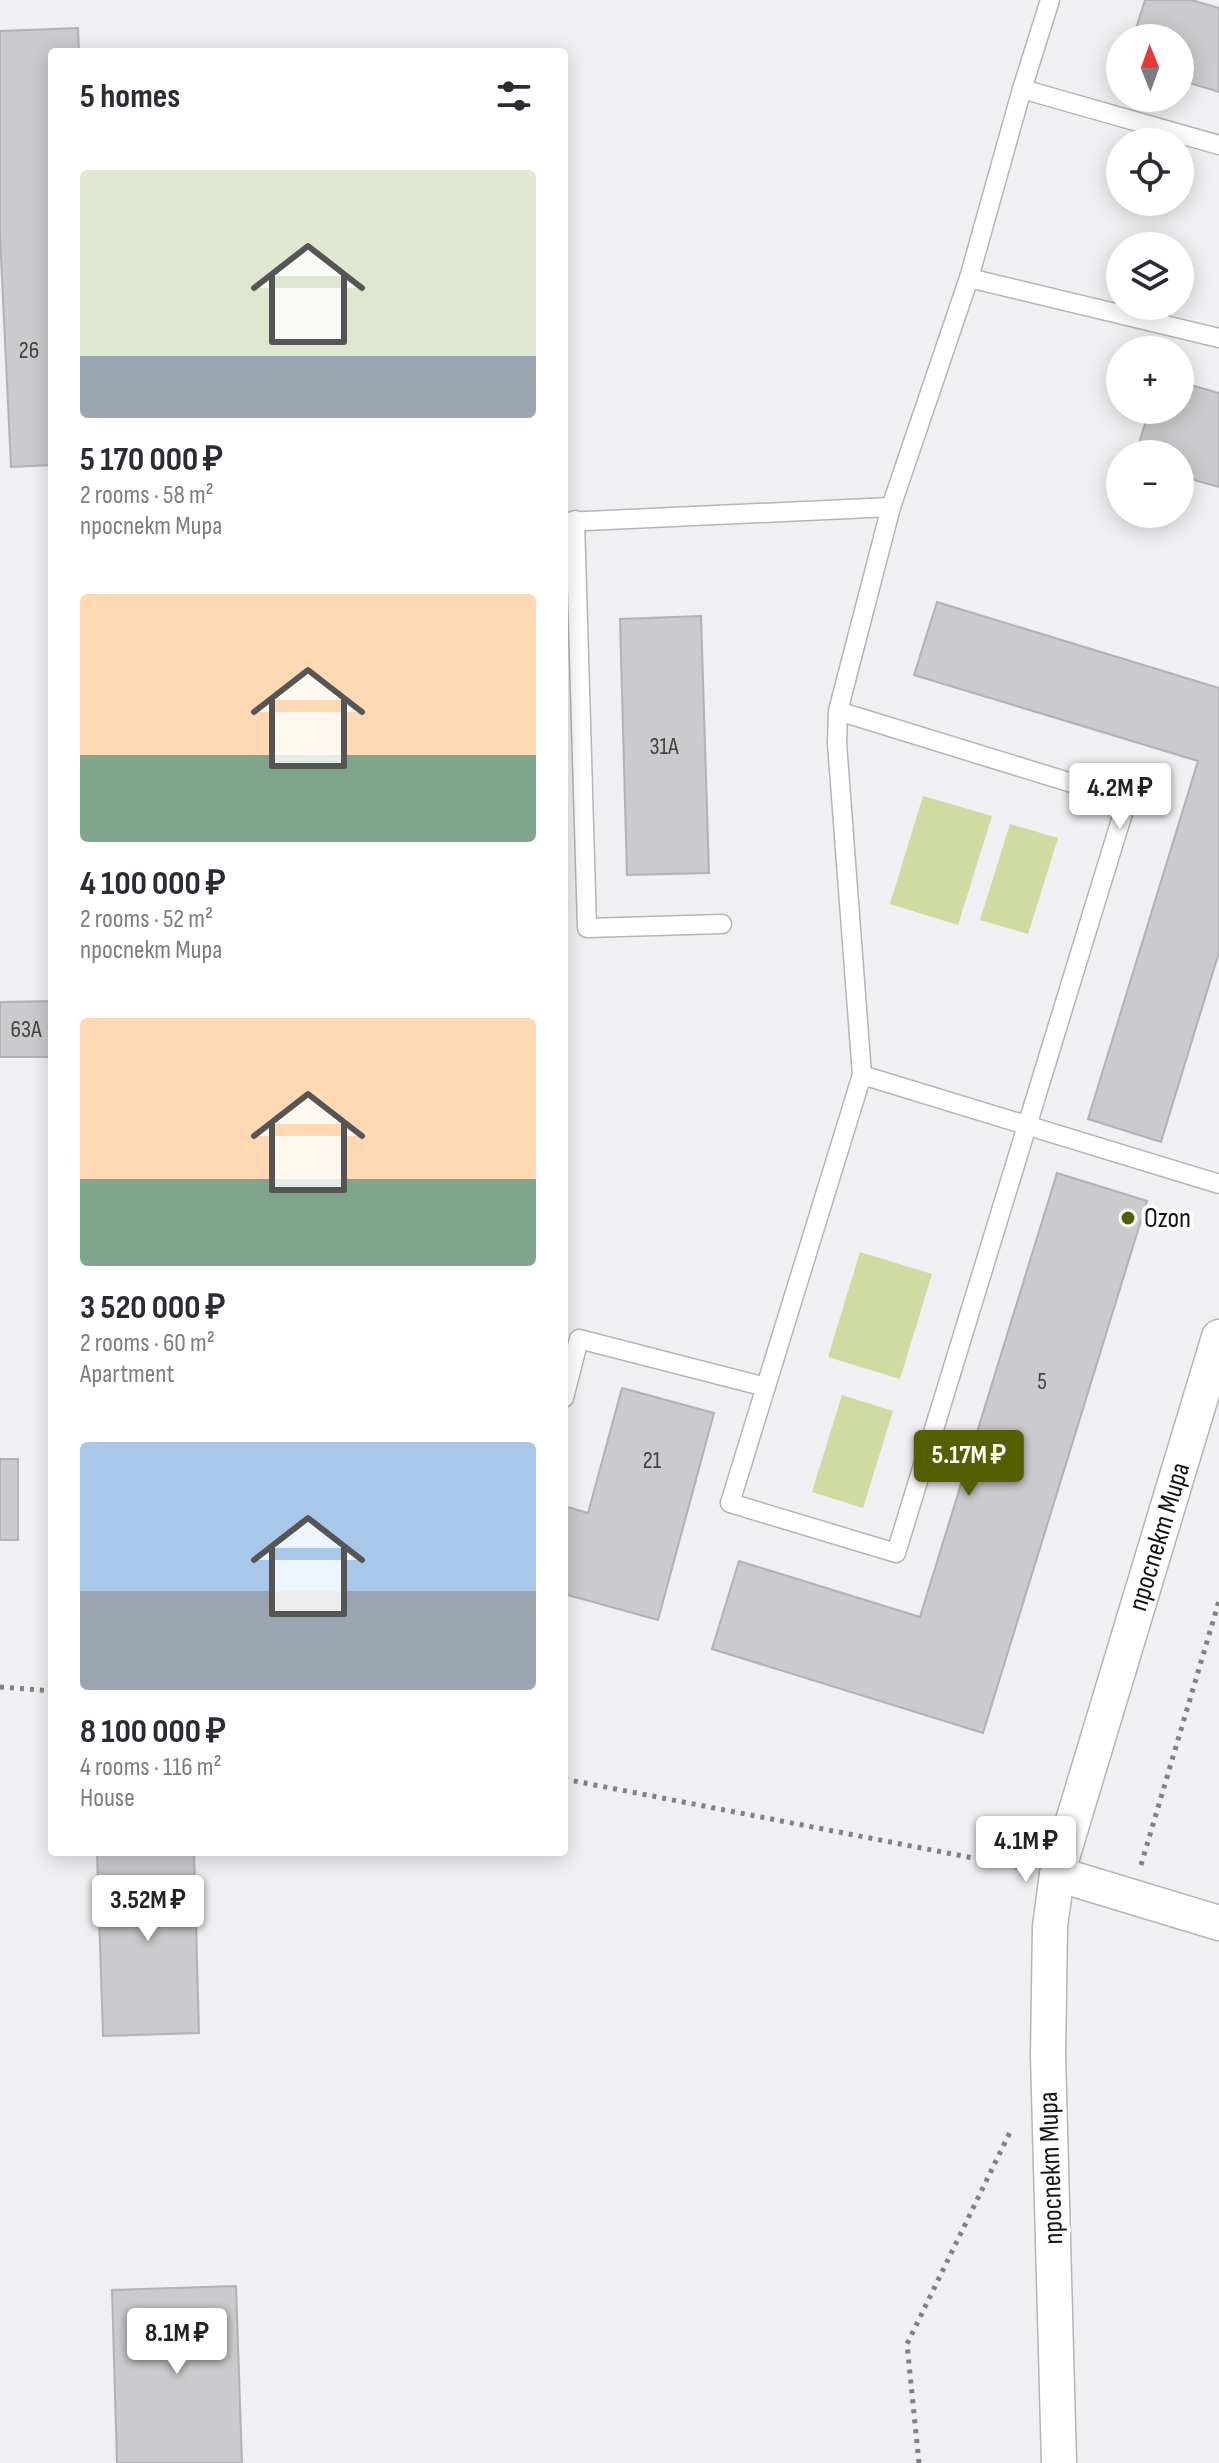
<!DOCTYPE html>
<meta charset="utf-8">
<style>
:root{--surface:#fff;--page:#f2f2f3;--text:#2b2b33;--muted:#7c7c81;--accent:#546000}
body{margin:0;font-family:"Sofia Sans Condensed",sans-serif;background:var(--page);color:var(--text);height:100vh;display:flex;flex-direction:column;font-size:30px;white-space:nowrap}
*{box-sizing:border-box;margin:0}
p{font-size:26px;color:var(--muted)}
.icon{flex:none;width:44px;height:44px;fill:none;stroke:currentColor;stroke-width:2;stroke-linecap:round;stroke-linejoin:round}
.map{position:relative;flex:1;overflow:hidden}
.side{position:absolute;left:48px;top:48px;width:520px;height:1808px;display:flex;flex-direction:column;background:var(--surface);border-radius:8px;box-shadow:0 4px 20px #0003}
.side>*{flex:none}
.needle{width:52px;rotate:359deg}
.fabs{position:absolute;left:1106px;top:24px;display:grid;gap:16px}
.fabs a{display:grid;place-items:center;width:88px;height:88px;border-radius:50%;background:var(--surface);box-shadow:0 4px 20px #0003;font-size:40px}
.price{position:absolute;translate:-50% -68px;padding:0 18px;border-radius:8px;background:#fff;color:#222;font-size:26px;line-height:52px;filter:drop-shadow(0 2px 4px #0008)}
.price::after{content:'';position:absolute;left:50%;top:48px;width:24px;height:18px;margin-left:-12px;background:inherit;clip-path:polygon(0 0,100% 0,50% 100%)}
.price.current{background:var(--accent);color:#fff}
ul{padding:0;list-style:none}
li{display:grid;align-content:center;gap:16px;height:424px;padding:0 32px}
li span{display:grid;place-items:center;height:248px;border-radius:8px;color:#555}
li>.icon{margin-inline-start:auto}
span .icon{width:144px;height:144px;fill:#fffc;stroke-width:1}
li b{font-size:34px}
h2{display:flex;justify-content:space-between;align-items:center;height:96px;padding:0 32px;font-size:34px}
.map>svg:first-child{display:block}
.green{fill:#cfdba0}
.building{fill:#cbcacd;stroke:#b2b1b4;stroke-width:2}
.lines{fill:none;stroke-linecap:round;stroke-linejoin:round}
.lane-casing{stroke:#b5b4b7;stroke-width:21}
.street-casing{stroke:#b5b4b7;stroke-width:37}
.path{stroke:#818082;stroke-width:5;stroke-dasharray:4 6;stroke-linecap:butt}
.lane{stroke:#fff;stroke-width:18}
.street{stroke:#fff;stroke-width:34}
.poi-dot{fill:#546000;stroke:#fdfcff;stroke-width:3}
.labels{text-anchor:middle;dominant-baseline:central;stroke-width:8;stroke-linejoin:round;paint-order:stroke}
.number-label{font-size:24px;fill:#424243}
.poi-label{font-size:28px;fill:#151415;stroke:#fdfcff;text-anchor:start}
.street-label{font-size:28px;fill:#151415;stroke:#fdfcff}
</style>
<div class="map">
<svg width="1219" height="2463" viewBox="0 0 1219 2463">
<rect width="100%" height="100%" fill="#f0eff2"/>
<!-- green -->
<g class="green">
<path d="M923 796 992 816 958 925 890 904Z"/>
<path d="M1010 824 1058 838 1028 934 980 920Z"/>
<path d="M860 1252 932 1274 900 1379 828 1357Z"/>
<path d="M842 1395 893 1411 863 1508 812 1492Z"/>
</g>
<!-- building -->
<g class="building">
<path d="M1145 0H1191L1219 8V92L1180 80V38H1133Z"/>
<path d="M78 28 79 52H52V465L11 467 0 236V31Z"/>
<path d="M1180 382 1219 393V487L1180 476V454H1136L1149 410H1180Z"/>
<path d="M937 602 1219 688V952L1161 1142 1088 1119 1198 761 914 675Z"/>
<path d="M701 616 709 873 627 875 620 619Z"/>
<path d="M52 1001V1057H0V1002Z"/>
<path d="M1057 1173 1147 1201 983 1733 712 1649 739 1561 920 1617Z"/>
<path d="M622 1388 714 1413 658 1620 564 1594V1506L588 1513Z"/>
<rect x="0" y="1459" width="18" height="81"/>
<path d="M97 1852H194L199 2033 103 2036Z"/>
<path d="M236 2286 242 2463H117L112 2290Z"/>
</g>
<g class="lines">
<defs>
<g id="lane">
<path d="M1050 0 1022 89 1219 145"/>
<path d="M969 278 1219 338"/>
<path d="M575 520 587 928 722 924"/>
<path d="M564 522 891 507"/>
<path d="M838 711 1127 800 896 1553 730 1503 862 1075 837 743 838 711 891 507 969 278 1022 89"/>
<path d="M862 1075 1219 1184"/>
<path d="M564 1398 579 1339 766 1387"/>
</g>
<g id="street">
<path d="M1057 1874 1219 1923"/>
<path id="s1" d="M1059 2463 1048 2055 1050 1927 1057 1874 1219 1337"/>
</g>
</defs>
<!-- lane casing -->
<use href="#lane" class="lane-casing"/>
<!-- street casing -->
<use href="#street" class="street-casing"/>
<!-- path -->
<g class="path">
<path d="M0 1687 52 1691"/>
<path d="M564 1779 1025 1868"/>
<path d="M1141 1865 1219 1601"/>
<path d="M919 2463 907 2344 1012 2128"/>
</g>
<!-- lane -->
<use href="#lane" class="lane"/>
<!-- street -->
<use href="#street" class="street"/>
</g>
<!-- markers -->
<circle class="poi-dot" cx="1128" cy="1218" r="8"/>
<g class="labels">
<!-- number labels -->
<g class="number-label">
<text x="29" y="350">26</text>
<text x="664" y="746">31А</text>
<text x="26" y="1029">63А</text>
<text x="1042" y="1381">5</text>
<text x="652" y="1460">21</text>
</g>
<!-- poi labels -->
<g class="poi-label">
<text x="1144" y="1218">Ozon</text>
</g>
<!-- street labels -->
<g class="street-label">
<text stroke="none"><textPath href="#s1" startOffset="942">проспект Мира</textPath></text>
<text transform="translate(1051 2168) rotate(-92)">проспект Мира</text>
</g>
</g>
</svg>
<div class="fabs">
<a><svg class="needle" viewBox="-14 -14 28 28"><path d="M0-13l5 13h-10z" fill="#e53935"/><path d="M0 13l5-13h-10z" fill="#7c7c81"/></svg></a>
<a><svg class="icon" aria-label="locate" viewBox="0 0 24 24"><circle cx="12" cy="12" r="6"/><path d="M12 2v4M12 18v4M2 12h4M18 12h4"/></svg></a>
<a><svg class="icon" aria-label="layers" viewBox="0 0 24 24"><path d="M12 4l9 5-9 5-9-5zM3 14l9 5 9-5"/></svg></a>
<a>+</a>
<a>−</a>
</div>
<b class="price" style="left:1120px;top:831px">4.2M ₽</b>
<b class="price current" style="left:969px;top:1498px">5.17M ₽</b>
<b class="price" style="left:1026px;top:1884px">4.1M ₽</b>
<b class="price" style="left:148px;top:1943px">3.52M ₽</b>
<b class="price" style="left:177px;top:2376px">8.1M ₽</b>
<section class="side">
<h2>5 homes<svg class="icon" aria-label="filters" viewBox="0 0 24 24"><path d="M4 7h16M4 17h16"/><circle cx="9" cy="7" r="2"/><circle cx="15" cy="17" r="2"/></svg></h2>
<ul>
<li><span style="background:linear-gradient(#dfe7d0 75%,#9aa5b1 0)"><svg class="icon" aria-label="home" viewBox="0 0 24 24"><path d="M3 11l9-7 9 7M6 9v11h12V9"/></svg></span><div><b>5 170 000 ₽</b><p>2 rooms · 58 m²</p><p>проспект Мира</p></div></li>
<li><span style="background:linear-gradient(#ffd9b3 65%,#7fa58c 0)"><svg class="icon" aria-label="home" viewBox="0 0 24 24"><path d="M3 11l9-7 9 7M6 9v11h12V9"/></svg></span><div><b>4 100 000 ₽</b><p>2 rooms · 52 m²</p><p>проспект Мира</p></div></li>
<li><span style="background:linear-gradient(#ffd9b3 65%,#7fa58c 0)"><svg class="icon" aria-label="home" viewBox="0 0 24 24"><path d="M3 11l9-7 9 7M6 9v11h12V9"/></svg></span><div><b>3 520 000 ₽</b><p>2 rooms · 60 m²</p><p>Apartment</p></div></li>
<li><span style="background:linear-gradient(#a9c7e8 60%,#9aa5b1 0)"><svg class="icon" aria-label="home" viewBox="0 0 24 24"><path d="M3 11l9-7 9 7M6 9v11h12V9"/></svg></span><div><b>8 100 000 ₽</b><p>4 rooms · 116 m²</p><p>House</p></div></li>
</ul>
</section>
</div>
